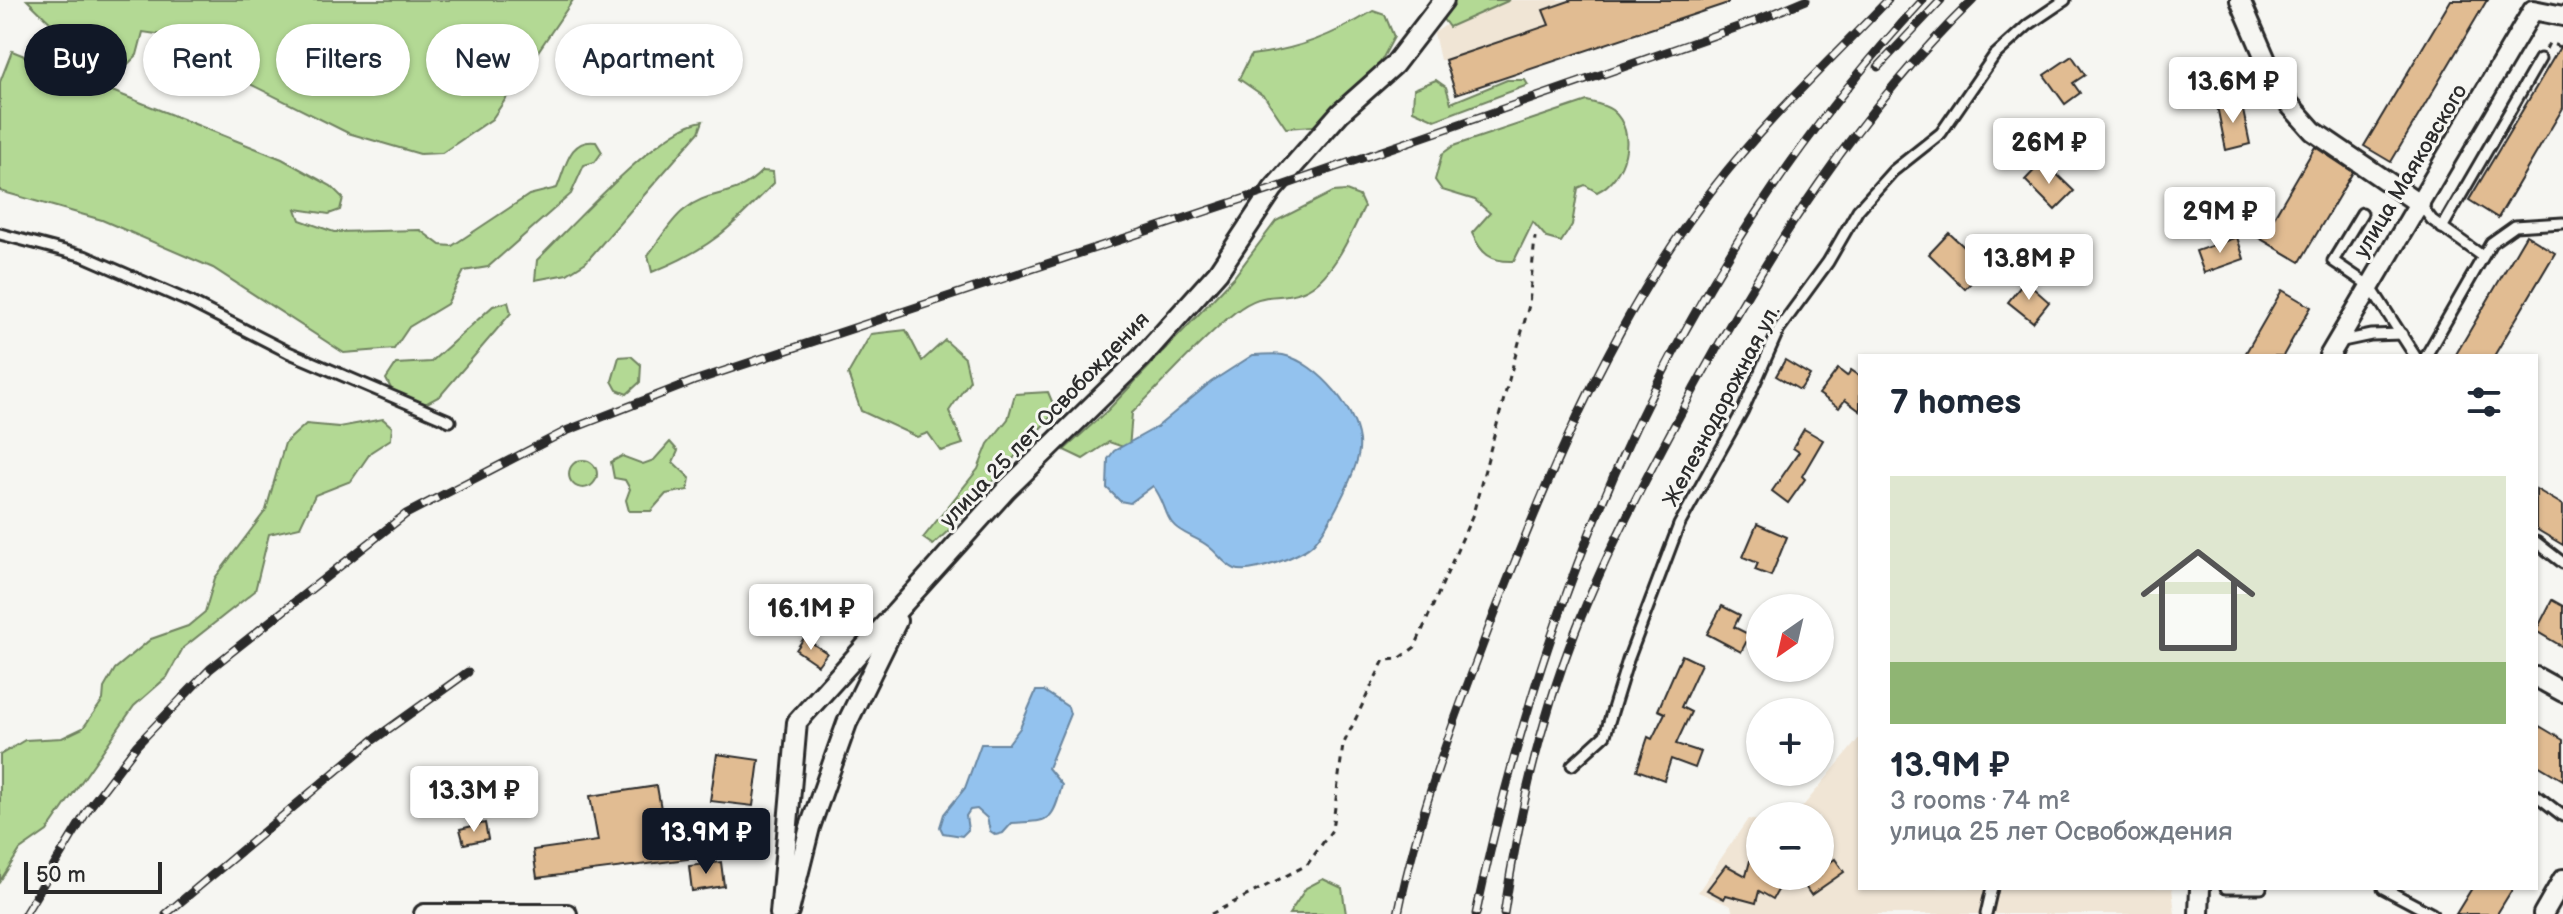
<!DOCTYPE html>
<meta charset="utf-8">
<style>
:root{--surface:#fff;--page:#f6f6f7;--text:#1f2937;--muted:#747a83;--accent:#111827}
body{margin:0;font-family:"Balsamiq Sans",sans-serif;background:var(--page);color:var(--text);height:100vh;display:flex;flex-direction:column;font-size:30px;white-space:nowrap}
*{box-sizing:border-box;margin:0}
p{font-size:26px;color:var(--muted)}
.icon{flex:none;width:44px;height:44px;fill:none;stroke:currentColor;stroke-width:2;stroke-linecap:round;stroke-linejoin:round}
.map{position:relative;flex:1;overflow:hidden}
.drawer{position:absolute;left:1858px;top:354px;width:680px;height:536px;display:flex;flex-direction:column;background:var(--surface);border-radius:0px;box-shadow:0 2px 6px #0004}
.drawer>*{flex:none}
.banner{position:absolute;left:24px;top:24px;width:760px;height:72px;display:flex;gap:16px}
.needle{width:52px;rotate:214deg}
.tools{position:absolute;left:1746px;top:594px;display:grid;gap:16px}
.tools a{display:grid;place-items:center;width:88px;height:88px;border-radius:50%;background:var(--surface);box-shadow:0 2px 6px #0004;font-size:40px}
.scale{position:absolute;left:24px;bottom:20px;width:138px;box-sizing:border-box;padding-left:8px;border:4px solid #2b2b2b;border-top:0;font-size:22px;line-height:28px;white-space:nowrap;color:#2b2b2b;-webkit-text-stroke:6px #f6f6f2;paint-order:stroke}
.price{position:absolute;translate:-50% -68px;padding:0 18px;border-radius:8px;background:#fff;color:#222;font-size:26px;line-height:52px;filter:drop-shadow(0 2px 4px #0008)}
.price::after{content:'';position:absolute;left:50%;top:48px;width:24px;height:18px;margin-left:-12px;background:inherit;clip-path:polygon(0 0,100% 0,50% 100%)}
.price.active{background:var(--accent);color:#fff}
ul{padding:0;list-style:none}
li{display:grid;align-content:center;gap:16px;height:424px;padding:0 32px}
li span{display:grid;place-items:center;height:248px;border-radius:0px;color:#555}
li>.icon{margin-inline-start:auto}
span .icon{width:144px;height:144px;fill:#fffc;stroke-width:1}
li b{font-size:34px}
h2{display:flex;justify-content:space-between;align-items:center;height:96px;padding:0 32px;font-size:34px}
.tag{padding:0 28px;border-radius:36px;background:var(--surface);box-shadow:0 2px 6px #0004;font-size:28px;line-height:72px}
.tag.active{background:var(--accent);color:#fff}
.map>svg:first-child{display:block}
.built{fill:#f0e5d5}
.green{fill:#b3d994;stroke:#6f8260;stroke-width:2}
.water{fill:#93c2ee;stroke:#6986a0;stroke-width:2}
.building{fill:#e1bc92;stroke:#2b2b2b;stroke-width:2}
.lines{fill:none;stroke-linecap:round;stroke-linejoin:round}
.lane-casing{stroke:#2b2b2b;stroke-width:15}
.street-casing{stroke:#2b2b2b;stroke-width:24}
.path{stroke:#2b2b2b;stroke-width:3;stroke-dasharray:6 6;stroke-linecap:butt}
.lane{stroke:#f6f6f2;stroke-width:9}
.street{stroke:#f6f6f2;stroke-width:18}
.rail-casing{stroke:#2b2b2b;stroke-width:9}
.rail{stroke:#f6f6f2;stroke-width:6;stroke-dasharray:18;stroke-linecap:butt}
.labels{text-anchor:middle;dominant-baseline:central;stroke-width:6;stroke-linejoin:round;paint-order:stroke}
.street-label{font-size:22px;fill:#2b2b2b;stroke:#f6f6f2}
</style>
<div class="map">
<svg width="2563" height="914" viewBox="0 0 2563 914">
<rect width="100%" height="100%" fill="#f6f6f2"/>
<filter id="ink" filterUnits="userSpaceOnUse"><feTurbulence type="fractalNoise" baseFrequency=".0125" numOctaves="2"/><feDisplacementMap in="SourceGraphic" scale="16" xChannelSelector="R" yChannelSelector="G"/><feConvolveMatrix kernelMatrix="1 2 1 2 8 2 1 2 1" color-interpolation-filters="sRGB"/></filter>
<g filter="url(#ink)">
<!-- built -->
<g class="built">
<path d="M1483 0H1734L1456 94 1445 60H1440L1434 33Z"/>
<path d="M1860 737V888H2172L2175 914H1733L1731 906 1698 892 1748 819 1760 821V876H1820V816H1795Z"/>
</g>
<!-- green -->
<g class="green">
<path d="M27 0H573L492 119 442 153 420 154 348 133 226 72 174 55 163 35 143 32 137 55 120 72 97 68Z"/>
<path d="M1453 0H1510L1449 27 1439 14Z"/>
<path d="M1373 11 1385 15 1394 37 1378 67 1314 126 1286 128 1265 97 1239 79 1251 55C1297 50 1334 35 1373 11Z"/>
<path d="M12 51 282 159 331 186 343 198 340 210 329 214 296 209 300 220 334 232 420 230 440 245 452 246 529 195 557 188C566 167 569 138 596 142L602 152 595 162 584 165 571 194 488 267 464 271 447 304 409 327 394 349 344 353 213 268 102 220 0 191V82Z"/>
<path d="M1436 80 1446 87 1451 103 1507 80H1525L1528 85 1435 120 1413 110 1414 89Z"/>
<path d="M1587 101C1595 103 1605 105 1612 110 1639 132 1625 179 1597 192L1585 185 1578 188 1572 225 1561 242 1547 238 1533 222 1514 261C1491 262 1481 254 1472 233L1490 213 1475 200 1442 190 1435 180 1442 154 1453 146Z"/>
<path d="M703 121 699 132 586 262 567 274 535 280 537 260C570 228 662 125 703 121Z"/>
<path d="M762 171 773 172 774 183C731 228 710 249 652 272L648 255C659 241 670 221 684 210 710 188 734 200 762 171Z"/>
<path d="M1346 191 1359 196 1364 207C1352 232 1332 280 1303 291 1275 302 1266 288 1234 313 1198 342 1166 380 1132 413L1129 449 1109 442 1083 459 1064 450 1108 410 1234 277 1276 221 1333 192Z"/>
<path d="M508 302 511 313 440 396 414 410 394 394 386 379 396 364 431 362 493 306Z"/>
<path d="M906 330 922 361 945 340 965 358 970 380 949 411 963 444 941 451 928 433 917 437 861 411 848 374 871 334Z"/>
<path d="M631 356 641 365 640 382 627 394 617 390 612 381 619 357Z"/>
<path d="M1048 392 1056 411 951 528 933 545 923 538 978 469 988 444 1008 419 1015 394Z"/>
<path d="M383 419 392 427 391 439 371 452 351 481 315 495 300 527 269 534 255 591 183 648 167 677 134 706 47 831 20 850 0 881V755L25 740 62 738 83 728 103 700 104 688 115 669 151 639 188 626 205 612 215 578 266 510 285 443 306 424 339 427Z"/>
<path d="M670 442 678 451 673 462 690 478 688 490 666 494 651 511H629L626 500 630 489 625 480 614 478 611 462 622 456 643 464 654 460Z"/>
<circle cx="583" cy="474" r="14"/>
<path d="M1323 879 1342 888 1346 914H1289L1306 888Z"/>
</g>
<!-- water -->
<g class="water">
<path d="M1253 355C1262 355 1274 353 1283 355 1317 362 1363 414 1359 450 1357 472 1329 526 1314 543 1303 555 1251 575 1235 569 1223 564 1218 553 1208 546 1197 537 1180 534 1172 523 1164 513 1165 501 1153 486L1130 503 1120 501 1107 488 1108 459 1114 451 1157 427 1211 382Z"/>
<path d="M1036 691H1044L1068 707 1070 714 1048 768 1062 785C1052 825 1049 820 1012 823L1003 833 996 835 990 831 987 818 977 809 970 810 966 816 968 830 962 836 943 833 940 827 944 814 965 788 981 744H1008L1020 728Z"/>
</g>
<!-- building -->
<g class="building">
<path d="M1572 0H1728V3L1456 94 1445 60 1549 25 1543 10Z"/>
<path d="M2451 0H2487L2391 162 2364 146Z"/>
<path d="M2563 42V108L2498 218 2469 200Z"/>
<path d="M2072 56 2085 75 2073 83 2080 93 2065 104 2044 75Z"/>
<path d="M2241 101 2250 144 2226 150 2217 106Z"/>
<path d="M2315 147 2353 172 2300 262 2244 229 2234 198 2264 188 2274 217Z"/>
<path d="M2043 161 2074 191 2055 210 2025 180Z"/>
<path d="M1949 233 1986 267 1965 289 1929 254Z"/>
<path d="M2526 235 2555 253 2494 356H2455Z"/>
<path d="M2237 237 2244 259 2204 273 2196 251Z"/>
<path d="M2025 281 2049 302 2033 322 2008 302Z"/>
<path d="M2282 290 2311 307 2297 331 2283 356H2244Z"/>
<path d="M1785 360 1810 375 1800 390 1776 376Z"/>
<path d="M1838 369 1847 376 1851 370 1860 376V411L1845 400 1839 408 1819 394Z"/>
<path d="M1804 429 1823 440 1802 476 1805 479 1788 503 1772 491 1799 452 1793 448Z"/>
<path d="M2536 489 2563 505V545L2536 529Z"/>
<path d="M1757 524 1787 537 1771 576 1755 570 1758 563 1743 557Z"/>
<path d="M2552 600 2563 606V647L2536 631Z"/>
<path d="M1722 606 1740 615 1734 627 1750 635 1741 652 1707 634Z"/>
<path d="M804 638 827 653 818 665 796 650Z"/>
<path d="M1682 655 1701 664 1681 707 1691 712 1676 744 1701 752 1695 768 1671 759 1664 780 1637 770 1648 737 1652 739 1665 713 1658 710Z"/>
<path d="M2536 724 2563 740V780L2536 764Z"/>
<path d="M717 754 759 760 753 806 710 801Z"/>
<path d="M657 786 665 832 684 830 688 859 537 878 533 850 598 841 590 796Z"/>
<path d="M485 823 488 839 464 844 460 829Z"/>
<path d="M1755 842 1760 843V876H1786L1773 899 1759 891 1756 903 1726 895 1724 899 1707 890 1726 865 1746 876Z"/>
<path d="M1835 859 1844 872 1811 895 1798 876H1820V869Z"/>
<path d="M721 862 724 886 692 891 689 866Z"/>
<path d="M2472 888H2513L2497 914H2456Z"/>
</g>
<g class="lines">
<defs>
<g id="lane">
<path d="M2420 204 2432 220 2481 255"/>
<path d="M2362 213 2333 261 2370 286 2415 356"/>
<path d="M2442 228 2540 59"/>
<path d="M0 234 84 256 190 302 288 352 450 421"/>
<path d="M2338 342 2371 335 2402 334"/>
<path d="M2426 356 2491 243 2515 226 2563 223"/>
<path d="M2536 542 2563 563"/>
<path d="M1572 765 1605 735 1628 660 1679 525 1743 410 1779 329 1828 262 1858 210 1893 171 1941 133 1994 56 2028 25 2065 0"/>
<path d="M2536 795 2563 816"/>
<path d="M2226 888H2261"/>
<path d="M2383 888 2432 914"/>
<path d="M1986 914 1992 888"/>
</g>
<g id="street">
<path d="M2240 0 2281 95 2313 131 2420 204"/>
<path d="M2329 356 2533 10 2563 16"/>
<path d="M2536 677 2563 692"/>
<path d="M789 911 810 827 847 723 897 621"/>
<path d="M424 914H567"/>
<path d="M780 914 797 722 1006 490 1141 358 1218 272 1273 189 1340 113 1394 65 1444 0"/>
<path d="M2199 914 2200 888"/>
<path d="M2543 914 2563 879"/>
</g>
</defs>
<!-- lane casing -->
<use href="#lane" class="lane-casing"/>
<!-- street casing -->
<use href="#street" class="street-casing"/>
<!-- path -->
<g class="path">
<path d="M2546 49 2549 43 2563 48"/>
<path d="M1211 914 1307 865 1332 830 1343 745 1384 660 1399 659 1415 647 1473 514 1529 305 1535 237"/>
</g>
<!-- lane -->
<use href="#lane" class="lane"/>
<!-- street -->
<use href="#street" class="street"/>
<defs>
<g id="rail">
<path d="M1878 67 1941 0"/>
<path d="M25 914 89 808 137 745 210 669 406 514 566 431 694 381 1273 189 1758 20 1806 0"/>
<path d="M166 914 373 740 468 672"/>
<path d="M1398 914C1419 812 1455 717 1492 620 1551 468 1614 316 1715 186 1767 119 1830 61 1888 0"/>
<path d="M1476 914C1548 572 1683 259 1923 0"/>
<path d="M1504 914C1518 819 1540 721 1575 632 1608 548 1652 467 1695 387 1773 245 1857 113 1973 0"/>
</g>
</defs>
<!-- rail casing -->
<use href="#rail" class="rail-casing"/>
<!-- rail -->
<use href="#rail" class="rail"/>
</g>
</g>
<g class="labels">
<!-- street labels -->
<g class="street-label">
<text transform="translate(2411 171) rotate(-59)">улица Маяковского</text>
<text transform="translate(1722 406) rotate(-62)">Железнодорожная ул.</text>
<text transform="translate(1045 420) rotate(-46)">улица 25 лет Освобождения</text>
</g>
</g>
</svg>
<div class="tools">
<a><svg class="needle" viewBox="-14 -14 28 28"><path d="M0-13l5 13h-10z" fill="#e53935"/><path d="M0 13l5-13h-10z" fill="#747a83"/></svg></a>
<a>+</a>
<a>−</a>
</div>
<div class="scale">50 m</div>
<b class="price" style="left:2233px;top:125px">13.6M ₽</b>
<b class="price" style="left:2049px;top:186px">26M ₽</b>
<b class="price" style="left:2220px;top:255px">29M ₽</b>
<b class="price" style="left:2029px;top:302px">13.8M ₽</b>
<b class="price" style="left:811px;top:652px">16.1M ₽</b>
<b class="price" style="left:474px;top:834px">13.3M ₽</b>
<b class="price active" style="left:706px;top:876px">13.9M ₽</b>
<div class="banner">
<a class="tag active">Buy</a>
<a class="tag">Rent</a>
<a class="tag">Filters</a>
<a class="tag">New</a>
<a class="tag">Apartment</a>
</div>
<section class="drawer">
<h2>7 homes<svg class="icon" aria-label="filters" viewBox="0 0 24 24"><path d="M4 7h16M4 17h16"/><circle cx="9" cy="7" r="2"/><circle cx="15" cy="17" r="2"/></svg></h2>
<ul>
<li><span style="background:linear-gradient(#dfe7d0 75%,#8fb573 0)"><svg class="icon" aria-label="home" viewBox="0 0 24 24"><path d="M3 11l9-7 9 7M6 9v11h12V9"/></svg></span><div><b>13.9M ₽</b><p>3 rooms · 74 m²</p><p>улица 25 лет Освобождения</p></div></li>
</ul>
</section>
</div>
